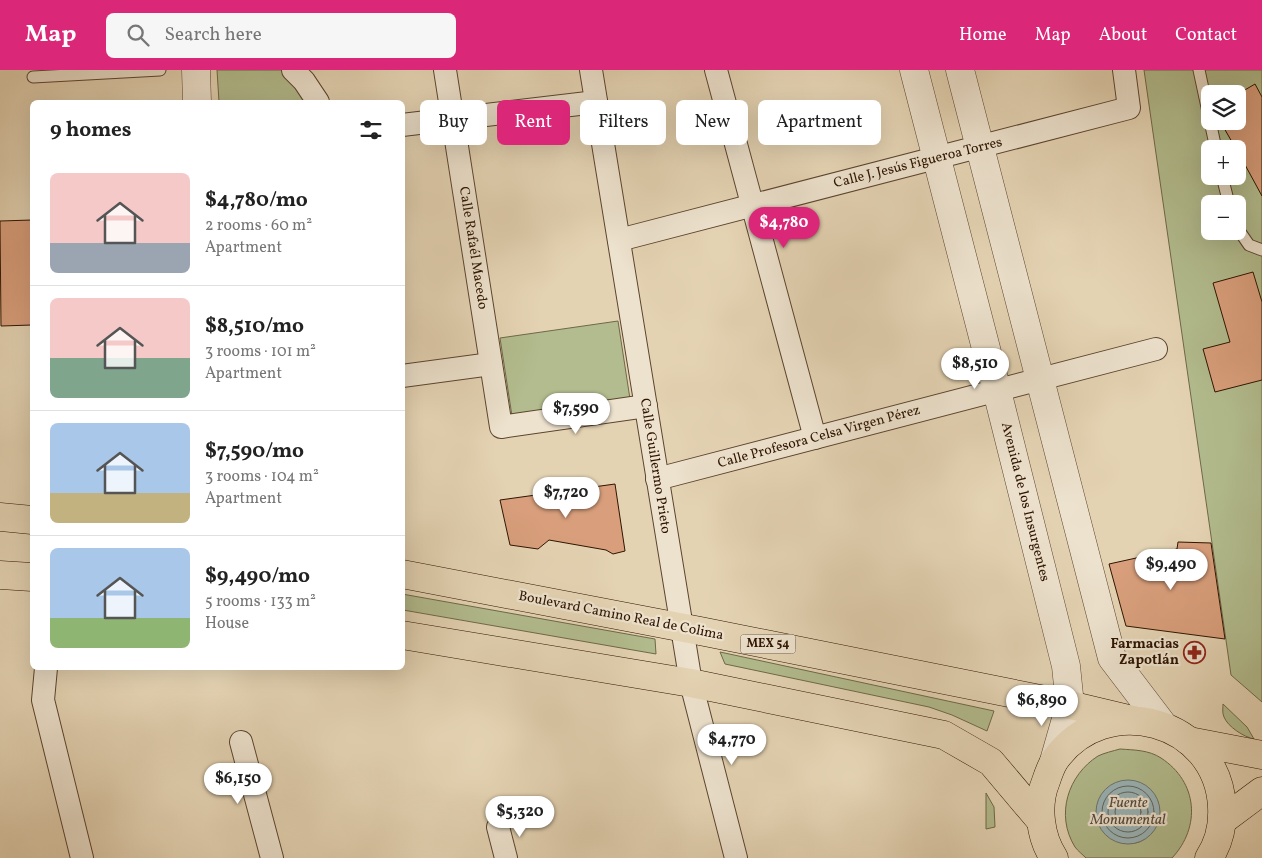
<!DOCTYPE html>
<meta charset="utf-8">
<style>
:root{--surface:#fff;--page:#f6f6f6;--text:#222;--muted:#767676;--line:#e0e0e0;--accent:#db2777}
body{margin:0;font-family:Vollkorn,serif;background:var(--page);color:var(--text);height:100vh;display:flex;flex-direction:column;font-size:19px;white-space:nowrap}
*{box-sizing:border-box;margin:0}
p{font-size:16px;color:var(--muted)}
.icon{flex:none;width:28px;height:28px;fill:none;stroke:currentColor;stroke-width:2;stroke-linecap:round;stroke-linejoin:round}
.map{position:relative;flex:1;overflow:hidden}
.panel{position:absolute;left:30px;top:30px;width:375px;height:570px;display:flex;flex-direction:column;background:var(--surface);border-radius:8px;box-shadow:0 5px 20px #0002}
.panel>*{flex:none}
.top-card{position:absolute;left:420px;top:30px;width:475px;height:45px;display:flex;gap:10px}
.fabs{position:absolute;left:1201px;top:15px;display:grid;gap:10px}
.fabs a{display:grid;place-items:center;width:45px;height:45px;border-radius:8px;background:var(--surface);box-shadow:0 5px 20px #0002;font-size:25px}
.price{position:absolute;translate:-50% -42px;padding:0 11px;border-radius:18px;background:#fff;color:#222;font-size:16px;line-height:32px;filter:drop-shadow(0 1px 2px #0008)}
.price::after{content:'';position:absolute;left:50%;top:30px;width:15px;height:11px;margin-left:-8px;background:inherit;clip-path:polygon(0 0,100% 0,50% 100%)}
.price.selected{background:var(--accent);color:#fff}
ul{padding:0;list-style:none}
li{display:flex;align-items:center;gap:15px;height:125px;padding:0 20px}
li+li{border-top:1px solid var(--line)}
li span{display:grid;place-items:center;flex:none;width:140px;height:100px;border-radius:8px;color:#555}
li>.icon{margin-inline-start:auto}
span .icon{width:60px;height:60px;fill:#fffc;stroke-width:1}
li b{font-size:21px}
h2{display:flex;justify-content:space-between;align-items:center;height:60px;padding:0 20px;font-size:21px}
.tag{padding:0 18px;border-radius:8px;background:var(--surface);box-shadow:0 5px 20px #0002;font-size:18px;line-height:45px}
.tag.selected{background:var(--accent);color:#fff}
header{display:flex;align-items:center;gap:30px;box-sizing:border-box;height:70px;padding:0 25px;background:var(--accent);color:#fff}
header strong{font-size:24px}
nav{display:flex;gap:28px;margin-inline-start:auto;font-size:18px}
.search{width:350px;height:45px;background:var(--page);display:flex;align-items:center;gap:12px;box-sizing:border-box;padding:0 18px;border-radius:8px;color:var(--muted);font-size:19px}
.map>svg:first-child{display:block}
.green{fill:#b2bc8e;stroke:#706848;fill-rule:evenodd}
.water{fill:#9ab5b8;stroke:#6f756f}
.lines{fill:none;stroke-linecap:round;stroke-linejoin:round}
.shore{stroke:#64645c;stroke-width:1}
.building{fill:#d99f7c;stroke:#2e1401}
.service-casing{stroke:#5c442e;stroke-width:13}
.minor-casing{stroke:#5c442e;stroke-width:24}
.tertiary-casing{stroke:#5c442e;stroke-width:29}
.primary-casing{stroke:#2e1401;stroke-width:29}
.service{stroke:#ede2ce;stroke-width:11}
.minor{stroke:#ede2ce;stroke-width:22}
.tertiary{stroke:#ede2ce;stroke-width:28}
.primary{stroke:#e4d3b3;stroke-width:28}
.labels{text-anchor:middle;dominant-baseline:central;stroke-width:4.5;stroke-linejoin:round;paint-order:stroke}
.shield{fill:#ede2ce;stroke:#67523e;stroke-width:1}
.shield-label{font-size:12px;font-weight:bold;fill:#2e1401}
.street-label{font-size:14px;fill:#2e1401;stroke:#ede2ce}
.poi-label{font-size:14px;font-weight:bold;fill:#2e1401;stroke:#ede2ce;text-anchor:end}
.water-label{font-size:15px;font-style:italic;fill:#544c41;stroke:#ede2ce}
</style>
<header>
<strong>Map</strong>
<div class="search"><svg class="icon" aria-label="search" viewBox="0 0 24 24"><circle cx="10" cy="10" r="6"/><path d="M15 15l6 6"/></svg>Search here</div>
<nav><a>Home</a><a>Map</a><a>About</a><a>Contact</a></nav>
</header>
<div class="map">
<svg width="1262" height="788" viewBox="0 0 1262 788">
<rect width="100%" height="100%" fill="#e4d3b3"/>
<filter id="stains"><feTurbulence type="fractalNoise" baseFrequency=".004" numOctaves="4"/><feColorMatrix values="0 0 0 0 .2 0 0 0 0 .09 0 0 0 0 .02 0 0 0 .5 -.17"/></filter>
<radialGradient id="worn" r=".72"><stop offset=".6" stop-color="#630" stop-opacity="0"/><stop offset="1" stop-color="#630" stop-opacity=".3"/></radialGradient>
<!-- green -->
<g class="green">
<path d="M217 0H281L299 17 309 32H219Z"/>
<path d="M1144 0H1262V632L1231 605ZM1210 24H1238V51H1210ZM1210 79H1238V106H1210ZM1210 134H1238V161H1210Z"/>
<path d="M618 251 630 329 512 346 500 268Z"/>
<path d="M402 524 655 569 656 584 403 540Z"/>
<path d="M720 582 994 641 987 661 952 645 929 637 725 594Z"/>
<path d="M1223 634 1247 657 1254 669C1244 667 1228 657 1224 647 1222 643 1223 637 1223 634Z"/>
<path d="M1120 679C1134 680 1149 680 1161 688 1198 712 1201 757 1172 788H1086C1082 784 1078 781 1075 777 1055 745 1068 705 1098 686 1104 683 1113 681 1120 679ZM1150 720C1154 725 1159 731 1159 738 1160 753 1148 775 1130 773 1126 773 1120 769 1116 767 1101 761 1099 758 1096 742Z"/>
<path d="M986 723 994 737 995 757 986 759Z"/>
</g>
<!-- water -->
<circle class="water" cx="1128" cy="742" r="32"/>
<g class="lines">
<!-- shore -->
<g class="shore">
<circle cx="1128" cy="742" r="26"/>
<circle cx="1128" cy="742" r="20"/>
<circle cx="1128" cy="742" r="13"/>
</g>
</g>
<!-- building -->
<g class="building">
<path d="M1255 14 1262 27V126L1238 82V79H1236L1220 51H1238V24Z"/>
<path d="M32 150V255L1 256 0 151Z"/>
<path d="M1253 202 1262 232V310L1215 322 1203 279 1230 272 1213 213Z"/>
<path d="M615 414 625 481 613 484 606 480 549 470 538 479 510 475 500 430Z"/>
<path d="M1178 472 1211 473 1225 569 1126 556 1109 494 1177 479Z"/>
</g>
<g class="lines">
<defs>
<g id="service">
<path d="M1199 0 1216 79"/>
<path d="M33 7 160 0"/>
<path d="M1222 106 1229 134"/>
<path d="M1238 159 1249 175 1262 180"/>
</g>
<g id="minor">
<path d="M293 0 304 11 318 32"/>
<path d="M445 0 501 357 646 336"/>
<path d="M591 0 691 613 736 788"/>
<path d="M716 0 815 368"/>
<path d="M402 55 596 32"/>
<path d="M619 170 1129 38 1124 0"/>
<path d="M402 306 491 294"/>
<path d="M657 409 1156 279"/>
<path d="M46 598 43 630 82 788"/>
<path d="M241 672 272 788"/>
<path d="M498 757 506 788"/>
</g>
<g id="tertiary">
<path d="M196 0 197 32"/>
<path d="M914 0 997 321 1066 596 1070 635 1054 691"/>
<path d="M960 0 1112 588 1163 655"/>
</g>
<g id="primary">
<path d="M0 447 32 450"/>
<path d="M402 504 700 561 1070 635 1133 650"/>
<path d="M0 505 32 507"/>
<path d="M402 565 691 613 944 665 991 692 1040 750"/>
<path d="M1189 671 1262 685"/>
<path d="M1223 750 1262 721"/>
<path d="M1054 788C1040 767 1036 735 1046 711 1048 705 1051 696 1055 690 1105 619 1218 650 1222 737 1223 755 1219 773 1209 788"/>
</g>
</defs>
<!-- service casing -->
<use href="#service" class="service-casing"/>
<!-- minor casing -->
<use href="#minor" class="minor-casing"/>
<!-- tertiary casing -->
<use href="#tertiary" class="tertiary-casing"/>
<!-- primary casing -->
<use href="#primary" class="primary-casing"/>
<!-- service -->
<use href="#service" class="service"/>
<!-- minor -->
<use href="#minor" class="minor"/>
<!-- tertiary -->
<use href="#tertiary" class="tertiary"/>
<!-- primary -->
<use href="#primary" class="primary"/>
</g>
<!-- icons -->
<defs>
<symbol id="pharmacy-ring" viewBox="-11 -11 22 22"><circle r="9.5" fill="#ede2ce" stroke="#8f2418" stroke-width="1.5"/><path d="M-2-6h4v4h4v4h-4v4h-4v-4h-4v-4h4Z" fill="#8f2418"/></symbol>
</defs>
<g fill-rule="evenodd">
<use href="#pharmacy-ring" x="1182" y="570" width="25" height="25"/>
</g>
<g class="labels">
<!-- shield labels -->
<rect class="shield" x="740.5" y="564.5" width="55" height="19" rx="4"/>
<g class="shield-label">
<text x="768" y="574">MEX 54</text>
</g>
<!-- street labels -->
<g class="street-label">
<text transform="translate(918 93) rotate(-14)">Calle J. Jesús Figueroa Torres</text>
<text transform="translate(473 178) rotate(81)">Calle Rafaél Macedo</text>
<text transform="translate(819 367) rotate(-15)">Calle Profesora Celsa Virgen Pérez</text>
<text transform="translate(655 396) rotate(81)">Calle Guillermo Prieto</text>
<text transform="translate(1025 432) rotate(76)">Avenida de los Insurgentes</text>
<text transform="translate(621 546) rotate(11)">Boulevard Camino Real de Colima</text>
</g>
<!-- poi labels -->
<g class="poi-label">
<text x="1179" y="574">Farmacias<tspan x="1179" dy="16">Zapotlán</tspan></text>
</g>
<!-- water labels -->
<g class="water-label">
<text x="1128" y="733">Fuente<tspan x="1128" dy="17">Monumental</tspan></text>
</g>
</g>
<rect width="100%" height="100%" filter="url(#stains)"/>
<rect width="100%" height="100%" fill="url(#worn)"/>
</svg>
<div class="fabs">
<a><svg class="icon" aria-label="layers" viewBox="0 0 24 24"><path d="M12 4l9 5-9 5-9-5zM3 14l9 5 9-5"/></svg></a>
<a>+</a>
<a>−</a>
</div>
<b class="price selected" style="left:784px;top:179px">$4,780</b>
<b class="price" style="left:975px;top:320px">$8,510</b>
<b class="price" style="left:576px;top:365px">$7,590</b>
<b class="price" style="left:566px;top:449px">$7,720</b>
<b class="price" style="left:1171px;top:521px">$9,490</b>
<b class="price" style="left:1042px;top:657px">$6,890</b>
<b class="price" style="left:732px;top:696px">$4,770</b>
<b class="price" style="left:238px;top:735px">$6,150</b>
<b class="price" style="left:520px;top:768px">$5,320</b>
<div class="top-card">
<a class="tag">Buy</a>
<a class="tag selected">Rent</a>
<a class="tag">Filters</a>
<a class="tag">New</a>
<a class="tag">Apartment</a>
</div>
<section class="panel">
<h2>9 homes<svg class="icon" aria-label="filters" viewBox="0 0 24 24"><path d="M4 7h16M4 17h16"/><circle cx="9" cy="7" r="2"/><circle cx="15" cy="17" r="2"/></svg></h2>
<ul>
<li><span style="background:linear-gradient(#f6c9c9 70%,#9aa5b1 0)"><svg class="icon" aria-label="home" viewBox="0 0 24 24"><path d="M3 11l9-7 9 7M6 9v11h12V9"/></svg></span><div><b>$4,780/mo</b><p>2 rooms · 60 m²</p><p>Apartment</p></div></li>
<li><span style="background:linear-gradient(#f6c9c9 60%,#7fa58c 0)"><svg class="icon" aria-label="home" viewBox="0 0 24 24"><path d="M3 11l9-7 9 7M6 9v11h12V9"/></svg></span><div><b>$8,510/mo</b><p>3 rooms · 101 m²</p><p>Apartment</p></div></li>
<li><span style="background:linear-gradient(#a9c7e8 70%,#c2b280 0)"><svg class="icon" aria-label="home" viewBox="0 0 24 24"><path d="M3 11l9-7 9 7M6 9v11h12V9"/></svg></span><div><b>$7,590/mo</b><p>3 rooms · 104 m²</p><p>Apartment</p></div></li>
<li><span style="background:linear-gradient(#a9c7e8 70%,#8fb573 0)"><svg class="icon" aria-label="home" viewBox="0 0 24 24"><path d="M3 11l9-7 9 7M6 9v11h12V9"/></svg></span><div><b>$9,490/mo</b><p>5 rooms · 133 m²</p><p>House</p></div></li>
</ul>
</section>
</div>
